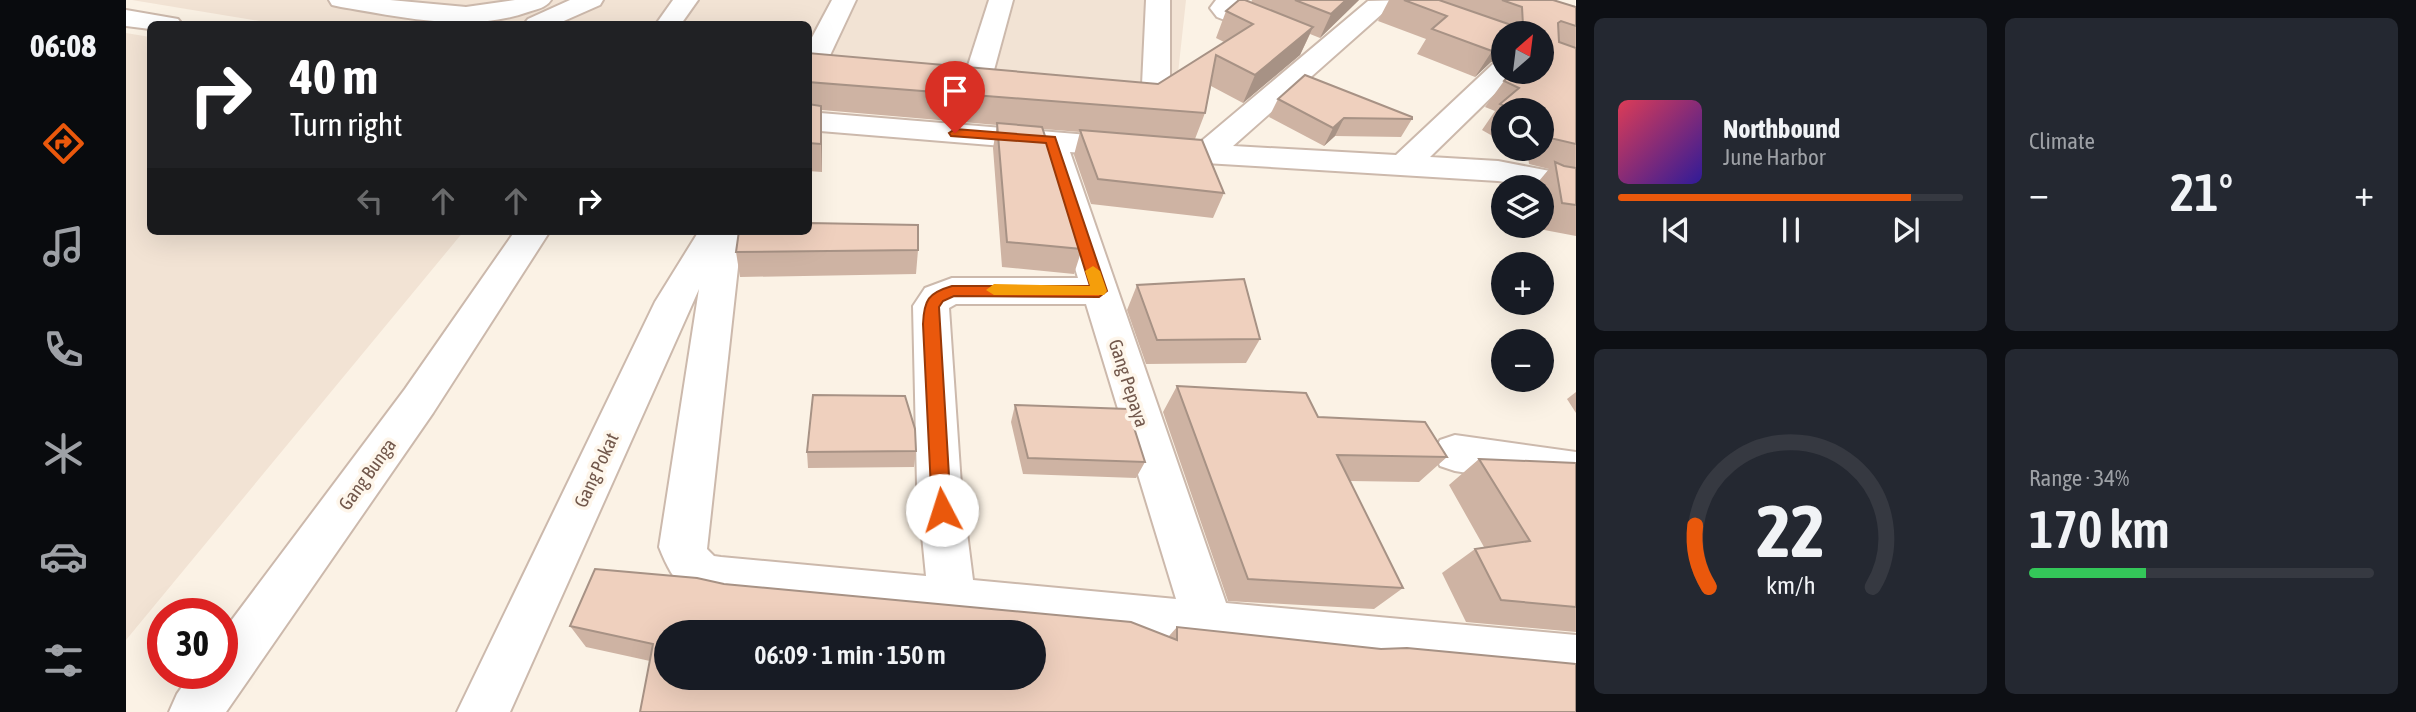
<!DOCTYPE html>
<meta charset="utf-8">
<style>
:root{--surface:#171b24;--page:#242831;--text:#f1f3f6;--muted:#9ea1a6;--line:#363941;--accent:#ea580c}
body{margin:0;font-family:"Asap Condensed",sans-serif;background:var(--page);color:var(--text);height:100vh;display:flex;flex-direction:column;font-size:26px;white-space:nowrap}
*{box-sizing:border-box;margin:0}
p{font-size:23px;color:var(--muted)}
.icon{flex:none;width:38px;height:38px;fill:none;stroke:currentColor;stroke-width:2;stroke-linecap:round;stroke-linejoin:round}
.map{position:relative;flex:1;overflow:hidden}
.sheet{display:flex;flex-direction:column;gap:18px;padding:18px;background:#0d0f14;width:840px}
.sheet>*{flex:none}
.guide{position:absolute;left:21px;top:21px;width:665px;height:214px;border-radius:10px;box-shadow:0 7px 28px #0002;background:#202124;color:#fff;overflow:hidden}
.needle{width:46px;rotate:28deg}
.tools{position:absolute;left:1365px;top:21px;display:grid;gap:14px}
.tools a{display:grid;place-items:center;width:63px;height:63px;border-radius:50%;background:var(--surface);box-shadow:0 7px 28px #0002;font-size:35px}
.speed{position:absolute;left:21px;top:598px;display:flex;gap:14px;font-size:35px;font-weight:700;text-align:center}
.speed>*{display:grid;place-content:center;width:91px;height:91px;border-radius:50%;background:var(--surface);box-shadow:0 7px 28px #0002;line-height:1}
.speed .limit{border:10px solid #d22;background:#fff;color:#111}
.pin{position:absolute;display:grid;place-items:center;width:60px;height:60px;color:#fff;margin:-72px -30px;border-radius:50% 50% 50% 0;rotate:-45deg;box-shadow:0 0 7px #0007}
.pin .icon{rotate:45deg}
.me{position:absolute;width:77px;margin:-38px;rotate:355deg;stroke-linejoin:round;filter:drop-shadow(0 0 5px #0008)}
.turn{display:flex;align-items:center;gap:24px;height:147px;padding:0 28px;font-size:32px}
.turn .icon{width:91px;height:91px;stroke-width:2.5}
.turn b{display:block;font-size:49px;line-height:60px}
.lanes{display:flex;align-items:center;height:66px;padding:0 28px;background:#0003;justify-content:center;gap:35px;direction:ltr}
.lanes .off{opacity:.35}
.big{font-size:52px;font-weight:600;line-height:1.1}
.sheet .widget{flex:1;display:flex;flex-direction:column;justify-content:center;gap:10px;min-width:0;padding:0 24px;border-radius:10px;background:var(--page)}
.sheet .dial{align-items:center;gap:0}
.dial svg{height:182px;overflow:visible;fill:none;stroke:var(--line);stroke-width:7;stroke-linecap:round;text-anchor:middle}
.dial text{fill:var(--text);stroke:none}
.song{display:flex;align-items:center;gap:21px}
.cover{width:84px;height:84px;border-radius:10px;background:linear-gradient(135deg,hsl(350 70% 55%),hsl(250 70% 35%))}
.played{height:7px;border-radius:4px;background:linear-gradient(90deg,var(--accent) 85%,var(--line) 85%)}
.keys{display:flex;justify-content:space-around;direction:ltr}
.heat{display:flex;justify-content:space-between;align-items:center;font-size:38px;direction:ltr}
.charge{height:10px;border-radius:5px;background:linear-gradient(90deg,#34c759 34%,var(--line) 0)}
.sheet .tiles{flex:1;display:grid;gap:18px;grid-template-columns:repeat(2,1fr)}
.trip{position:absolute;left:528px;top:620px;width:392px;height:70px;border-radius:35px;background:var(--surface);box-shadow:0 7px 28px #0002;font-weight:600;line-height:70px;text-align:center}
main{display:flex;flex:1;min-height:0}
.tab-bar{display:flex;flex-direction:column;width:126px;justify-content:space-around;align-items:center;background:#090b0e;color:var(--muted)}
.tab-bar .icon{width:49px;height:49px}
.tab-bar .current{color:var(--accent)}
.tab-bar b{font-size:32px;color:var(--text)}
.map>svg:first-child{display:block}
</style>
<main>
<nav class="tab-bar">
<b>06:08</b>
<svg class="icon current" aria-label="directions" viewBox="0 0 24 24"><path d="M12 3l9 9-9 9-9-9zM9 14v-3h6M13 9l2 2-2 2"/></svg>
<svg class="icon" aria-label="music" viewBox="0 0 24 24"><path d="M9 18V5l10-2v13"/><circle cx="6" cy="18" r="3"/><circle cx="16" cy="16" r="3"/></svg>
<svg class="icon" aria-label="phone" viewBox="0 0 24 24"><path d="M5 4h4l2 5-3 2q2 4 5 5l2-3 5 2v4C11 20 4 13 5 4z"/></svg>
<svg class="icon" aria-label="climate" viewBox="0 0 24 24"><path d="M12 3v18M4 7l16 10M4 17L20 7"/></svg>
<svg class="icon" aria-label="car" viewBox="0 0 24 24"><path d="M5 17H2v-5l4-1 3-4h7l3 4 3 1v5h-3M9 17h6M6 11h13"/><circle cx="7" cy="17" r="2"/><circle cx="17" cy="17" r="2"/></svg>
<svg class="icon" aria-label="filters" viewBox="0 0 24 24"><path d="M4 7h16M4 17h16"/><circle cx="9" cy="7" r="2"/><circle cx="15" cy="17" r="2"/></svg>
</nav>
<div class="map">
<svg width="1450" height="712" viewBox="0 0 1450 712">
<rect width="100%" height="100%" fill="#fbf2e5"/>
<!-- residential -->
<g fill="#f2e3d4">
<path d="M6,0H1060L1048,110L683,78L682,24H152Z"/>
<path d="M0,33L24,37V231H338L0,640Z"/>
</g>
<g fill="none" stroke-linecap="round" stroke-linejoin="round">
<defs>
<g id="minor">
<path d="M203,0H264L340,7L389,0H425C420,8 411,9 402,12C342,33 276,17 215,7L206,5Z"/>
<path d="M444,0H477L474,5L431,24H398L402,19Z"/>
<path d="M547,0H572L555,24H530Z"/>
<path d="M706,0H730L699,66L695,72L682,74V45Z"/>
<path d="M863,0H887L865,81L861,87L851,89L841,87L837,81Z"/>
<path d="M1020,0H1044V87C1028,110 998,106 974,100L970,94L974,88C988,85 1003,91 1016,85Z"/>
<path d="M1090,0H1114L1110,7L1156,26L1160,31L1156,36L1147,39L1091,17L1084,8Z"/>
<path d="M1281,0L1377,34V51L1272,13H1257L1107,146L1270,155L1367,64L1377,62V72H1389L1387,76L1304,157L1372,161L1450,176V196L1416,190V187L1372,181L1079,163L944,152L1100,603L1450,635V685L605,604C561,598 549,587 533,547L573,289L384,712H331L529,302L573,231H616L581,549L588,556L595,557L800,576L791,485L787,306L799,288L826,278H952L913,149L682,130V112L1072,144L1242,1ZM830,304H960L1050,599L847,580L835,485L823,308Z"/>
<path d="M0,10L52,19L56,24H24V29L0,26Z"/>
<path d="M389,231H424L307,413L100,712H43L51,694L65,674H96V633L279,389Z"/>
<path d="M1329,435L1450,452V490L1329,471L1314,466L1308,453L1314,440Z"/>
</g>
</defs>
<!-- minor casing -->
<use href="#minor" stroke="#ccb9ac" stroke-width="4"/>
<!-- minor -->
<use href="#minor" fill="#fff" fill-rule="evenodd"/>
</g>
<!-- wall -->
<g fill="#ceb3a3">
<path d="M1126,0H1233L1194,38L1184,34L1174,55L1117,103L1085,86L1079,113L1069,139L1098,193L1087,218L965,204L948,155L954,132L917,129L956,249L948,274L876,267L867,148L871,125L696,110V172L682,171V53L1032,84L1098,42L1090,38L1100,11L1125,3Z"/>
<path d="M1263,0H1427L1450,7V236L1413,229L1412,226H1416V187H1408L1423,169L1403,164L1402,156L1389,149H1416V110H1377V142L1356,130L1369,111L1359,107L1378,81L1416,72V33H1377V60L1365,62L1349,77L1291,54L1300,39L1252,21Z"/>
<path d="M1152,99L1286,119L1275,137L1209,136L1198,146L1143,117Z"/>
<path d="M792,250L790,274L614,277L610,252Z"/>
<path d="M1011,285L1134,339L1120,363L1020,364L1001,310Z"/>
<path d="M1051,386L1192,417L1321,457L1293,482L1224,481L1277,588L1248,609L1102,601L1037,412Z"/>
<path d="M1450,392V413L1441,399Z"/>
<path d="M889,405L1019,462L1010,478L897,474L885,422Z"/>
<path d="M790,451L788,467L682,468L681,452Z"/>
<path d="M1353,459L1450,463V632L1340,622L1316,573L1349,549L1358,547L1323,485Z"/>
<path d="M598,584L1043,636L1051,627L1255,649L524,661L460,647L444,626Z"/>
</g>
<!-- shaded-wall -->
<g fill="#a79285">
<path d="M1220,0H1233L1194,38L1205,14Z"/>
<path d="M1187,27L1174,55L1117,103L1129,75Z"/>
<path d="M1377,41V60L1365,62L1349,77L1366,51Z"/>
<path d="M695,106L696,134V172L695,144Z"/>
<path d="M1218,118L1209,136L1198,146L1207,128Z"/>
</g>
<!-- building -->
<g fill="#efd0be" stroke="#a79285" stroke-width="2" fill-rule="evenodd">
<path d="M1113,0H1119L1187,27L1129,75L1090,55L1079,113L682,82V53L1032,84L1127,24L1100,11Z"/>
<path d="M1169,0H1220L1205,14Z"/>
<path d="M1278,0H1313L1394,28L1397,25L1396,7L1376,0H1427L1450,7V26L1435,21L1432,23L1433,42L1450,48V144L1424,138L1423,129L1416,125V110H1387L1374,104L1393,88L1378,81L1386,72H1416V33H1377V41L1366,51L1306,29L1321,16Z"/>
<path d="M1179,75L1286,117V119L1218,118L1207,128L1152,99Z"/>
<path d="M682,104L695,106V144L682,143Z"/>
<path d="M871,123L916,127L956,249L881,242Z"/>
<path d="M954,130L1076,140L1098,193L972,179Z"/>
<path d="M1429,162L1438,166L1450,168V205L1436,203Z"/>
<path d="M682,223L792,225V250L610,252L613,231H682Z"/>
<path d="M1118,279L1134,339L1031,340L1011,285Z"/>
<path d="M1051,386L1180,393L1192,417L1299,422L1321,457L1211,455L1277,588L1122,579Z"/>
<path d="M687,395L779,396L789,429L790,451L681,452Z"/>
<path d="M889,405L1002,409L1019,462L902,458Z"/>
<path d="M1353,459L1450,463V607L1375,600L1349,549L1404,541Z"/>
<path d="M469,569L571,578L598,584L1005,622L1051,640V627L1255,649L1281,648L1450,664V712H514L527,644L444,626ZM541,632H908V677H541Z"/>
</g>
<!-- route -->
<path fill="#ea580c" stroke="#983908" stroke-width="2" d="M829,129L929,137L981,291L973,297L828,296L817,301L813,307L825,510L822,516L816,518L809,516L806,510L797,324C798,300 802,293 826,286H964L920,143L825,136L823,133Z"/>
<!-- slow -->
<path fill="#f59e0b" d="M967,266L974,271L981,291L978,295H868L860,290L868,284L964,286L959,271Z"/>
<g text-anchor="middle" dominant-baseline="central" stroke-width="7" stroke-linejoin="round" paint-order="stroke">
<!-- street labels -->
<g font-size="19" fill="#72584c" stroke="#fef6eb">
<text transform="translate(1003 383) rotate(72)">Gang Pepaya</text>
<text transform="translate(470 470) rotate(-65)">Gang Pokat</text>
<text transform="translate(241 474) rotate(-54)">Gang Bunga</text>
</g>
</g>
</svg>
<div class="tools">
<a><svg class="needle" viewBox="-14 -14 28 28"><path d="M0-13l5 13h-10z" fill="#e53935"/><path d="M0 13l5-13h-10z" fill="#9ea1a6"/></svg></a>
<a><svg class="icon" aria-label="search" viewBox="0 0 24 24"><circle cx="10" cy="10" r="6"/><path d="M15 15l6 6"/></svg></a>
<a><svg class="icon" aria-label="layers" viewBox="0 0 24 24"><path d="M12 4l9 5-9 5-9-5zM3 14l9 5 9-5"/></svg></a>
<a>+</a>
<a>−</a>
</div>
<div class="speed"><div class="limit">30</div></div>
<div class="pin" style="left:829px;top:133px;background:#d93025"><svg class="icon" aria-label="arrive" viewBox="0 0 24 24"><path d="M6 21V4h12l-3 4 3 4H6"/></svg></div>
<svg class="me" style="left:816px;top:510px" viewBox="-20 -20 40 40"><circle r="19" fill="#fff"/><path d="M0-13L10 11 0 6-10 11z" fill="#ea580c"/></svg>
<div class="trip">06:09 · 1 min · 150 m</div>
<div class="guide">
<div class="turn"><svg class="icon" aria-label="right" viewBox="0 0 24 24"><path d="M7 20v-9h11M14 6l5 5-5 5"/></svg><div><b>40 m</b>Turn right</div></div>
<div class="lanes"><svg class="icon off" aria-label="left" viewBox="0 0 24 24"><path d="M17 20v-9H6M10 6l-5 5 5 5"/></svg><svg class="icon off" aria-label="ahead" viewBox="0 0 24 24"><path d="M12 20V5M6 11l6-6 6 6"/></svg><svg class="icon off" aria-label="ahead" viewBox="0 0 24 24"><path d="M12 20V5M6 11l6-6 6 6"/></svg><svg class="icon" aria-label="right" viewBox="0 0 24 24"><path d="M7 20v-9h11M14 6l5 5-5 5"/></svg></div>
</div>
</div>
<section class="sheet">
<div class="tiles">
<div class="widget">
<div class="song"><i class="cover"></i><div><b>Northbound</b><p>June Harbor</p></div></div>
<div class="played"></div>
<div class="keys"><svg class="icon" aria-label="previous" viewBox="0 0 24 24"><path d="M18 5L8 12l10 7zM5 5v14"/></svg><svg class="icon" aria-label="pause" viewBox="0 0 24 24"><path d="M8 5v14M16 5v14"/></svg><svg class="icon" aria-label="next" viewBox="0 0 24 24"><path d="M6 5l10 7-10 7zM19 5v14"/></svg></div>
</div>
<div class="widget"><p>Climate</p>
<div class="heat"><a>−</a><b class="big">21°</b><a>+</a></div>
</div>
<div class="widget dial"><svg viewBox="0 0 100 80">
<path d="M14 69A42 42 0 1 1 86 69"/>
<path d="M14 69A42 42 0 0 1 8 42" stroke="#ea580c"/>
<text x="50" y="56" font-size="32" font-weight="700">22</text>
<text x="50" y="72" font-size="11">km/h</text>
</svg></div>
<div class="widget"><p>Range · 34%</p><b class="big">170 km</b><div class="charge"></div></div>
</div>
</section>
</main>
